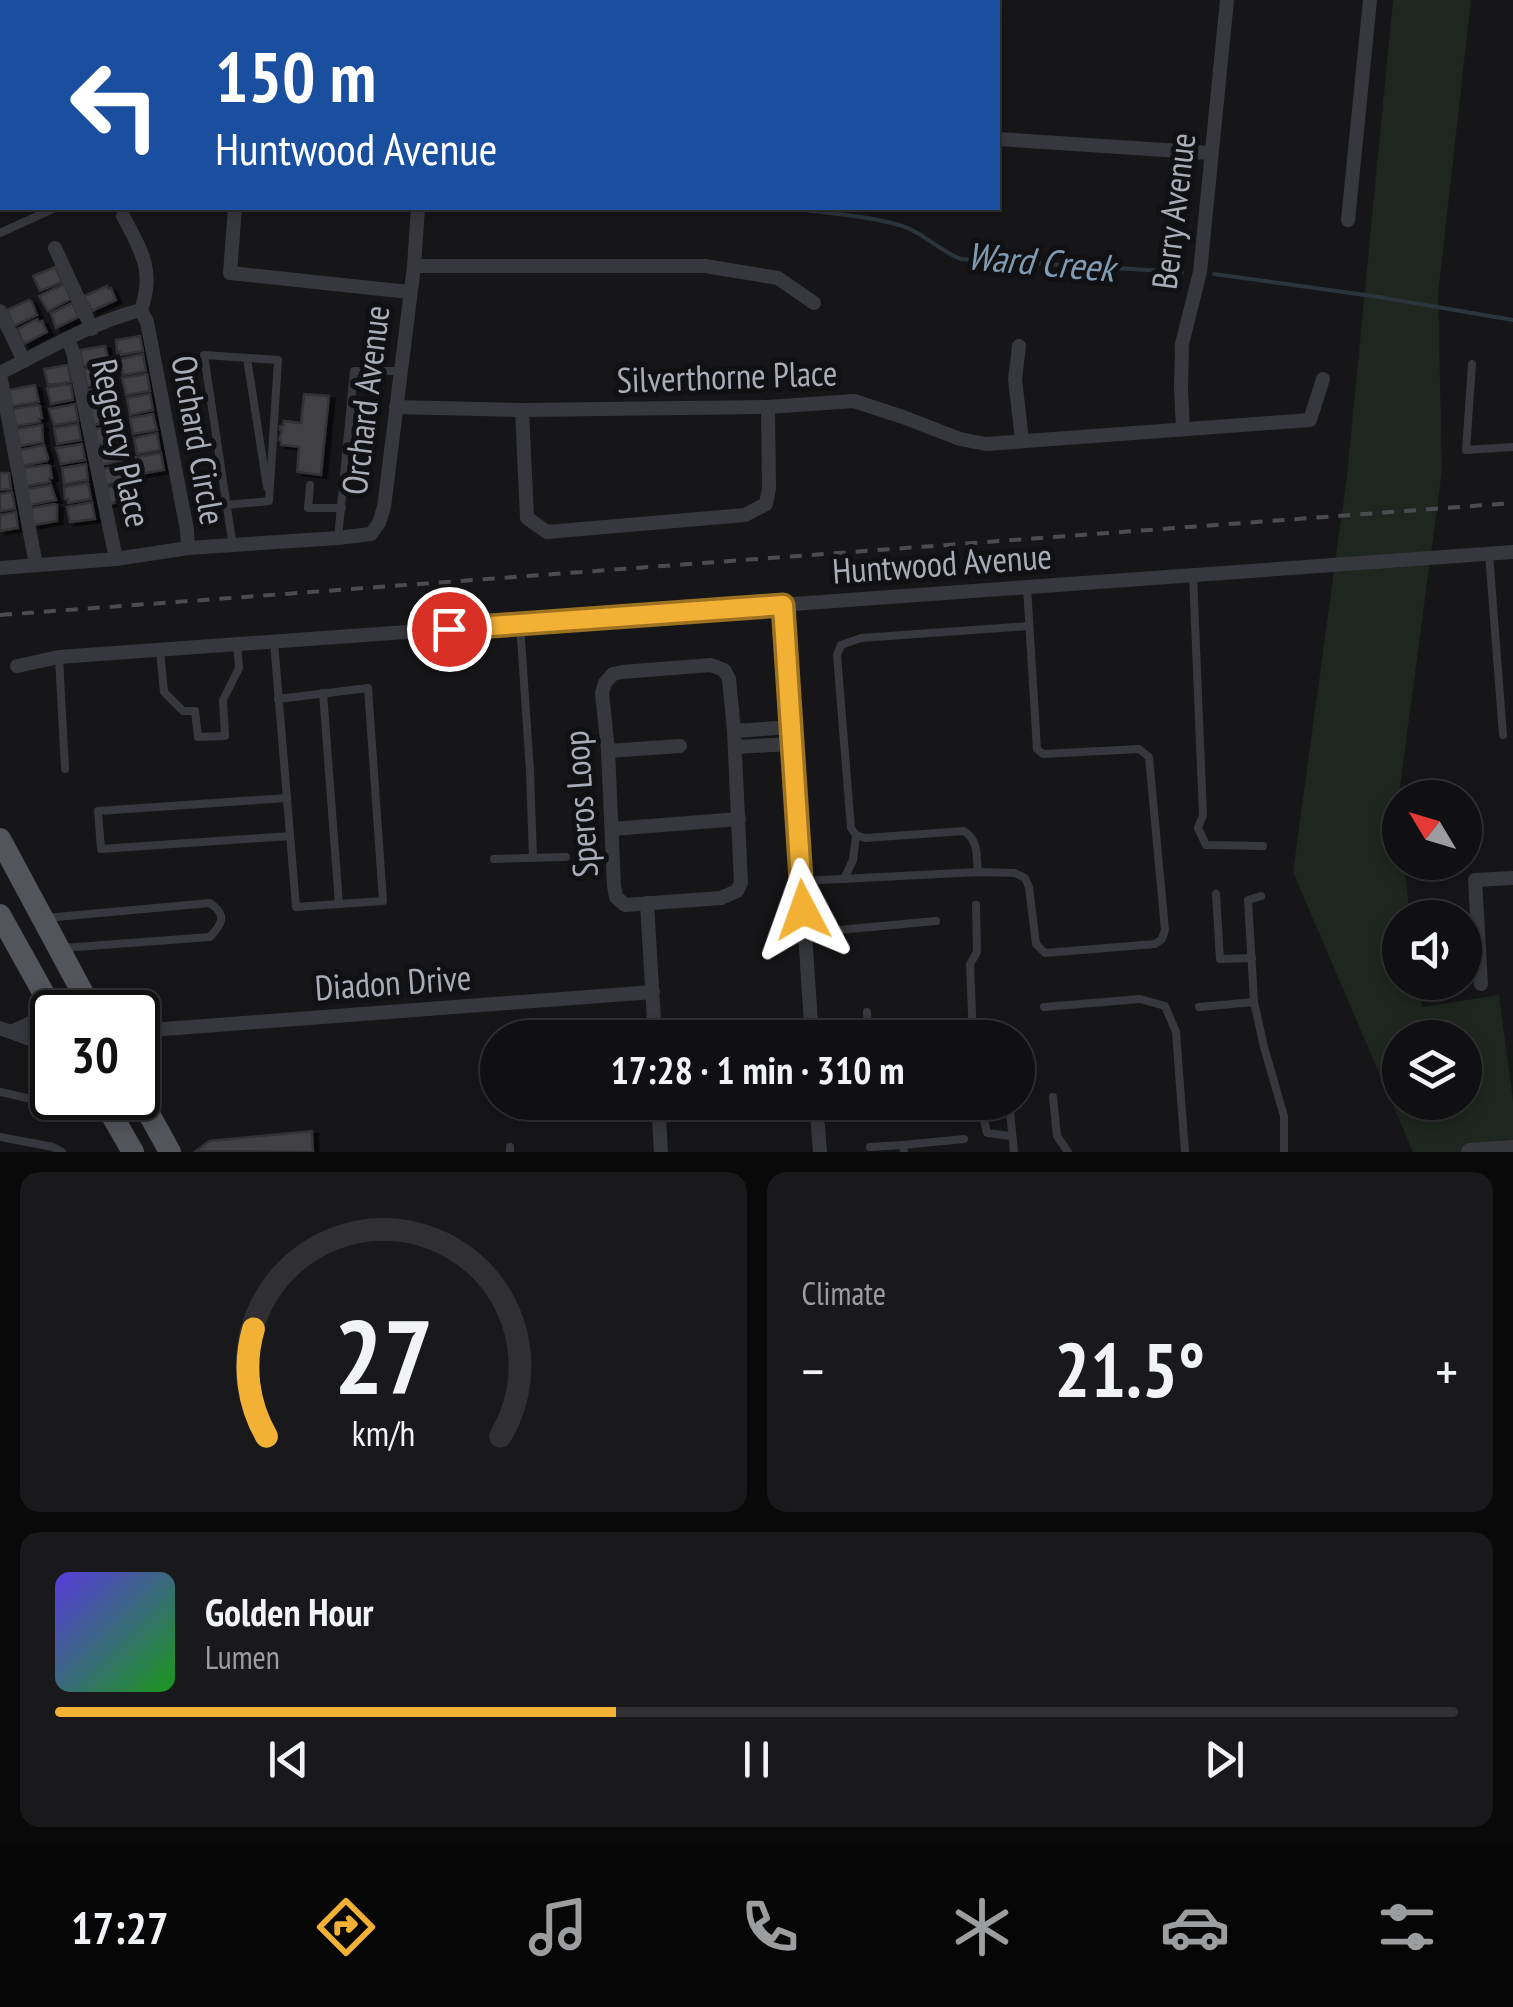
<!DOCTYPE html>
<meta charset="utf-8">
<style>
:root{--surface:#101012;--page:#19191b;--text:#f1f3f6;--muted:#9c9d9f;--line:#303032;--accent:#f2b134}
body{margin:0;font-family:"PT Sans Narrow",sans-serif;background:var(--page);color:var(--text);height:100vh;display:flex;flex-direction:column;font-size:38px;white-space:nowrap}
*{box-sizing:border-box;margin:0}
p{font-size:32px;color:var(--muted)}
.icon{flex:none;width:55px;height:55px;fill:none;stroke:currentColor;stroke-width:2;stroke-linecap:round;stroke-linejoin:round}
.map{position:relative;height:1152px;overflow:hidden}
.side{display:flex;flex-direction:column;gap:20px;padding:20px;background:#09090a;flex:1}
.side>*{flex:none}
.guide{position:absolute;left:0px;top:0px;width:1000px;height:210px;box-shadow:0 5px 15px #0003,0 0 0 2px var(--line);background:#1a4fa0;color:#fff;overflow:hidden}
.needle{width:65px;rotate:308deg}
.fabs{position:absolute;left:1382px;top:780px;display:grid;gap:20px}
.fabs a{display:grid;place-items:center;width:100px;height:100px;border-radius:50%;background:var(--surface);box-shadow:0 5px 15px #0003,0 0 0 2px var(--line);font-size:50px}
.speed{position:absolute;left:30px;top:990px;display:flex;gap:20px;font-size:50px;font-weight:700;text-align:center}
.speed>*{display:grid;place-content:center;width:130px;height:130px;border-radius:50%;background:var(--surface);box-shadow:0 5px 15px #0003,0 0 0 2px var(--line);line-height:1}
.speed .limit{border:5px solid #111;border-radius:15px;background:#fff;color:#111}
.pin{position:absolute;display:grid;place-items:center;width:85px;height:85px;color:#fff;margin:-42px;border:5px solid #fff;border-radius:50%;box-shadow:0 2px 10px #0007}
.me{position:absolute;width:110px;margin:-55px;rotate:356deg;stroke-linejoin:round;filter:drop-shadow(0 0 8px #0008)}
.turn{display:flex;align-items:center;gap:35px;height:210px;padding:0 50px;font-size:45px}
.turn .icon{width:130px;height:130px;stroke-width:2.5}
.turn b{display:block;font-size:70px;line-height:85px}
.big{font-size:75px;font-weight:600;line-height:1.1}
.side .tile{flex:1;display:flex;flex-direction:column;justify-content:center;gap:15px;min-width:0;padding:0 35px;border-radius:20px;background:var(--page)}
.side .dial{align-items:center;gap:0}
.dial svg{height:260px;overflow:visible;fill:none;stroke:var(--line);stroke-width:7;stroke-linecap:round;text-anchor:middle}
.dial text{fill:var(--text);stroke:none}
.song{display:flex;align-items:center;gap:30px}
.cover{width:120px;height:120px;border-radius:15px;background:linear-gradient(135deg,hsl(250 70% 55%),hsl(120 70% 35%))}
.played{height:10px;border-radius:5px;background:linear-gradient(90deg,var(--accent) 40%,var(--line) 40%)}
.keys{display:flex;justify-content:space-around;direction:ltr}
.heat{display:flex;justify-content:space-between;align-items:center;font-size:55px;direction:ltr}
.side .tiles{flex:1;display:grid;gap:20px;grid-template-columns:1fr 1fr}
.tile:last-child{grid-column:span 2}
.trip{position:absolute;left:480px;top:1020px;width:555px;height:100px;border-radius:50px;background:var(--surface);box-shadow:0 5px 15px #0003,0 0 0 2px var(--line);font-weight:600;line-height:100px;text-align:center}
.dock{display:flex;height:160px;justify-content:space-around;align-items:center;background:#060607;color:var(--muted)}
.dock .icon{width:70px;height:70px}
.dock .current{color:var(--accent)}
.dock b{font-size:45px;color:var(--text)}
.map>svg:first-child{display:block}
</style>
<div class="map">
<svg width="1513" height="1152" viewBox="0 0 1513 1152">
<defs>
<filter id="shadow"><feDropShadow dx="5.5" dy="3" stdDeviation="0" flood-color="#0009"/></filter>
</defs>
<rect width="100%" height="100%" fill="#161618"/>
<!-- green -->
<path fill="#1e261f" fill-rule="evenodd" d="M1393,0H1471L1438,295L1442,471L1397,809L1400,862L1404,863L1410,917L1400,918V982L1419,983L1422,1007L1499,995L1513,1101V1152H1413L1293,872L1347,476ZM1400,1038H1465V1102H1400Z"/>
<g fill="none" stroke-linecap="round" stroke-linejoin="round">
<!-- stream -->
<g stroke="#2c353c" stroke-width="4">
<path d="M0,34L2,36"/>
<path d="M789,208C824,213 865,215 899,225C922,231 939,251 961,259L1182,272"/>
<path d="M1214,274L1379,297L1513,320"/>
</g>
</g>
<!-- building -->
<g fill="#404145" stroke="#303034" stroke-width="2.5" filter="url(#shadow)">
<path d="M55,267L62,282L40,291L33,276Z"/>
<path d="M64,284L71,299L48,311L39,296Z"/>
<path d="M107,286L108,289L111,288L116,300L92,311L84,296Z"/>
<path d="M29,300L32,302L37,315L14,326L7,310Z"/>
<path d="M72,303L79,317L56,328L51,313Z"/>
<path d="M37,319L39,322L42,321L47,332L24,344L17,329Z"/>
<path d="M140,336L143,351L121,355L120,352L117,353L116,340Z"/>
<path d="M105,346L109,362L83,366L80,350Z"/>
<path d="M143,354L146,371L123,375V371L119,372L117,361L120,359Z"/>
<path d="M68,365L71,382L48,385L44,369Z"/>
<path d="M108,365L110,366L112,379H110V383L87,386L84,369Z"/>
<path d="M147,374L150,391L126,395L122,378Z"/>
<path d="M35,385L39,402L12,406L9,390Z"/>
<path d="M62,385H71L73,400L51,404L47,388Z"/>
<path d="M112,385L115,399H113V402L90,405L87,390Z"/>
<path d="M150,394L153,410L130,415L127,398Z"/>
<path d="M304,394L329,396L321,475L297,472L299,447L281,445V440H279L282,430H280V426H283L284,421L301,423Z"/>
<path d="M75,404L78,421L54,425L49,409Z"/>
<path d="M37,405L40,406L42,418L39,419L40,422L16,426L13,409Z"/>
<path d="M116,405L120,421L93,425L90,409Z"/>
<path d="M153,414L157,430L133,434L130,418Z"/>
<path d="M78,424L81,440L57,444L54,428Z"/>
<path d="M42,425L43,442L20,446L16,429Z"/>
<path d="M118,425L120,426L123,438H120V441L97,445L95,429Z"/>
<path d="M157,433L160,450L137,454L134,438Z"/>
<path d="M82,444L85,460L61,464L56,448Z"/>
<path d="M122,444L125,458L124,461L101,465L97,449Z"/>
<path d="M44,445L48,458L47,461L22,466L20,450Z"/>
<path d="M161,453L164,470L140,474L136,457Z"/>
<path d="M86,464L88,480L64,484L62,468Z"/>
<path d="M47,465L50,466L52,478H49L50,482L26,486L24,468Z"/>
<path d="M125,465H127L129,478L128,481L104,485L101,469Z"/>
<path d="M0,473H9L11,489L0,490Z"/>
<path d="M88,483L91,499L68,503V499H65L64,487Z"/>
<path d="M129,484L132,497L130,500L107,504L104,488Z"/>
<path d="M51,485L56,500L30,505L27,489Z"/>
<path d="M12,492L15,509L0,511V494Z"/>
<path d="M92,502L95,519L70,522L67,507Z"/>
<path d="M54,504L57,505V521L34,525L31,508Z"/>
<path d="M16,512L18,528L0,531V515Z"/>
<path d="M312,1131L313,1152L196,1151L209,1141Z"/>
</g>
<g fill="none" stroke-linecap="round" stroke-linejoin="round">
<!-- service -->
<g stroke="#37383d" stroke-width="8">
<path d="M0,161L2,160"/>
<path d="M0,233L55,208"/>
<path d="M247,358L267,487"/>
<path d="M1472,364L1466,450L1513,447"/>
<path d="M310,485L308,508H342"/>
<path d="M226,505L269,501L278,360L204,355L231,534L233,546"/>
<path d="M338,538L354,371H400"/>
<path d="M1489,554L1503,735"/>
<path d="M1193,575L1203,815L1198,828L1206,845L1263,846"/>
<path d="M520,624L530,771L533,858"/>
<path d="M274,642L296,907L383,901L368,688L278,699"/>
<path d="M160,650L164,692L183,711H195L198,737L225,736L223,700L239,668L237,644"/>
<path d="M59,657L65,769"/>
<path d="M323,693L339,904"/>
<path d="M287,798L98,811L101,849L290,836"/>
<path d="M856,835L865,838L964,831C979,841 976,855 978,872"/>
<path d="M494,859L566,857"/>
<path d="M844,879L853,860L856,835L851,828L837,655L841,645L861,638L1029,626"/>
<path d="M803,881L978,872L1015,873L1025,878L1029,887L1036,944L1045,953L1155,944L1162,939L1165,930L1149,757L1139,749L1043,754L1037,749L1027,587"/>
<path d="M1216,894L1220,959L1252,958"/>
<path d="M45,918L210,903C227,915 223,923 210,937L63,948"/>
<path d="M806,933L936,921"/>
<path d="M1441,982L1442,997"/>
<path d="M1254,1002L1248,900L1261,896"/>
<path d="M1044,1007L1140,999L1165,1006L1176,1032L1185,1152"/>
<path d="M1199,1007L1254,1002L1264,1047L1284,1116V1152"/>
<path d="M867,1012L869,1038"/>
<path d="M973,1038L970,964L977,952L976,905"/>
<path d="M0,1092L103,1115"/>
<path d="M1053,1097L1057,1136L1068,1152"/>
<path d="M980,1102L987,1133L1012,1136"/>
<path d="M1009,1102L1014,1152"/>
<path d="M0,1137L53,1147L62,1152"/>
<path d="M903,1145L964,1139"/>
<path d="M870,1147L903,1145L904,1152"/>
<path d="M510,1152V1147"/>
</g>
<!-- minor -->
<g stroke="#37383d" stroke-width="14">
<path d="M435,2L436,0"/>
<path d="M610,2V0"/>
<path d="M998,139L1210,153"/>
<path d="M235,208L230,273L409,292"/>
<path d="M123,216C141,250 155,271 141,310"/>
<path d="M1348,220L1370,0"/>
<path d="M55,248L92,329"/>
<path d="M414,266H705L778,278L814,303"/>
<path d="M0,311L24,361"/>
<path d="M68,340L73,352L116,559"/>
<path d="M1019,346L1015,379L1022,440"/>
<path d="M0,373C44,351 93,322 141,310L147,322L187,530L188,548"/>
<path d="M0,375L36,565"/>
<path d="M396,407L522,410L768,407L854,401L903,417L960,439L986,444L1310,420L1323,379"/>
<path d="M522,410L527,518L547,532L745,515L766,504L769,488L768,407"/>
<path d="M1183,429L1181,389L1182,344L1200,272L1227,0"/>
<path d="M0,568L116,559L188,548L338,538L371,534L379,523L384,507L414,266L418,208"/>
<path d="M783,605L812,1038"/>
<path d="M711,665L724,670L729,679L734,731L741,883L737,891L721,898L625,905L616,897L614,886L608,751L602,693L605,683L613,674L622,672Z"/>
<path d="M17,666L59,657L1513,552"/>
<path d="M734,731L791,727"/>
<path d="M735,747L792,744"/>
<path d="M608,751L680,746"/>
<path d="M612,829L739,819"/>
<path d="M647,903L655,1038"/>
<path d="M1481,984L1475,880L1513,878"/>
<path d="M0,1028L52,1047"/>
<path d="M138,1031L653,992"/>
<path d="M11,1032L54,1012"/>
<path d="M658,1102L661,1152"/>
<path d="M816,1102L820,1152"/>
</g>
<!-- tertiary -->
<path stroke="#37383d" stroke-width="18" d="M1470,1152L1513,1149"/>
<!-- primary -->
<g stroke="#53555c" stroke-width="22">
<path d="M0,839L93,1012"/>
<path d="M0,915L54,1012"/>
<path d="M138,1094L170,1152"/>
<path d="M102,1098L133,1152"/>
</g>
<!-- rail -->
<path stroke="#4a4c52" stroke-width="4" stroke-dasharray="12 10" stroke-linecap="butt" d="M0,615L1513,503"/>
</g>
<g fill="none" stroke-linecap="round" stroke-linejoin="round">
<defs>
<path id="route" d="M449,629L783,605L803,910"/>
</defs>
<!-- route casing -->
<use href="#route" stroke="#9d7322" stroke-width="25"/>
<!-- route -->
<use href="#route" stroke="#f2b134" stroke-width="18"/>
</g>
<g text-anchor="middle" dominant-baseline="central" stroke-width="10" stroke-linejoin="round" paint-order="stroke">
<!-- street labels -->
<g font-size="35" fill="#a8adb8" stroke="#111113">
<text transform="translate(1173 211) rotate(-83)">Berry Avenue</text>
<text transform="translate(727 376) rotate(-2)">Silverthorne Place</text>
<text transform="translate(365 400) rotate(-83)">Orchard Avenue</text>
<text transform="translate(199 440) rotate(80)">Orchard Circle</text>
<text transform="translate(122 443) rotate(78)">Regency Place</text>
<text transform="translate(942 563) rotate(-4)">Huntwood Avenue</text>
<text transform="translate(580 804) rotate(-94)">Speros Loop</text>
<text transform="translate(393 982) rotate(-4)">Diadon Drive</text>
</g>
<!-- water labels -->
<g font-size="38" font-style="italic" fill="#7f9bb3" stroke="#111113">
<text transform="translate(1041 261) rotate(5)">Ward Creek</text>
</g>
</g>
</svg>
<div class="fabs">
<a><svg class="needle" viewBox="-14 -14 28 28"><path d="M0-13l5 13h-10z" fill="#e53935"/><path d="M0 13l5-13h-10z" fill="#9c9d9f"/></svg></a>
<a><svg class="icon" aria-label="sound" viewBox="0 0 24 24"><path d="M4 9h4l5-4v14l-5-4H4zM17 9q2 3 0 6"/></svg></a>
<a><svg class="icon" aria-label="layers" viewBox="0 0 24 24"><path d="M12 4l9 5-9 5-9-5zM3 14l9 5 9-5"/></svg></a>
</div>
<div class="speed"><div class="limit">30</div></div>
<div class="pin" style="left:449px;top:629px;background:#d93025"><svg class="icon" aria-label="arrive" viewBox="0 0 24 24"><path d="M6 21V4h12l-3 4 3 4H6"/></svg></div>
<svg class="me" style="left:803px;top:910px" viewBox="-20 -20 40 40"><path d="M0-17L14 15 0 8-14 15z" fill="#f2b134" stroke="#fff" stroke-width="4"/></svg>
<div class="trip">17:28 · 1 min · 310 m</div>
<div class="guide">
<div class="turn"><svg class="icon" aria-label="left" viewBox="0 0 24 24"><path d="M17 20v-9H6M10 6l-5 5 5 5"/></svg><div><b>150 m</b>Huntwood Avenue</div></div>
</div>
</div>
<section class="side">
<div class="tiles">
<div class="tile dial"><svg viewBox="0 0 100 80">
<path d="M14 69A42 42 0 1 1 86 69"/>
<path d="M14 69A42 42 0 0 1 10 36" stroke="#f2b134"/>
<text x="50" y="56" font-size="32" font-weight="700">27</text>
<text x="50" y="72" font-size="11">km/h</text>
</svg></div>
<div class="tile"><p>Climate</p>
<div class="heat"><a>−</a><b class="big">21.5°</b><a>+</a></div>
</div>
<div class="tile">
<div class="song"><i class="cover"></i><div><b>Golden Hour</b><p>Lumen</p></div></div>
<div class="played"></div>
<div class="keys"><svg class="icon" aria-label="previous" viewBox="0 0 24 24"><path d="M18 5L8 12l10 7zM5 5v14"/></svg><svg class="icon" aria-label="pause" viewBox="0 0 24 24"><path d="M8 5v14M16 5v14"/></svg><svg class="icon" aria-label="next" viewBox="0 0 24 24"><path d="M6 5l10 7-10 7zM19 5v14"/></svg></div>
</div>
</div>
</section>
<nav class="dock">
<b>17:27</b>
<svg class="icon current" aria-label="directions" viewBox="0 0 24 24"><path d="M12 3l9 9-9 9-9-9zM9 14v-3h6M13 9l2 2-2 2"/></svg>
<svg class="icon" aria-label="music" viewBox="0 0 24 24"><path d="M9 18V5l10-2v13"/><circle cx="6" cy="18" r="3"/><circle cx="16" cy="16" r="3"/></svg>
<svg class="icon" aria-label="phone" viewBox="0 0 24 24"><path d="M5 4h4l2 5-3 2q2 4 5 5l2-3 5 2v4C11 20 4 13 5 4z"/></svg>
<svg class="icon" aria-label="climate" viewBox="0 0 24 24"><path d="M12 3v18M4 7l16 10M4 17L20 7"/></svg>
<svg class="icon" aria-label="car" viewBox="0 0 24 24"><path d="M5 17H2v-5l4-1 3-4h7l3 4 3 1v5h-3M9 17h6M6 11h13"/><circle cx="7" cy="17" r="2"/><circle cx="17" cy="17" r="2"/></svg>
<svg class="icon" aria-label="filters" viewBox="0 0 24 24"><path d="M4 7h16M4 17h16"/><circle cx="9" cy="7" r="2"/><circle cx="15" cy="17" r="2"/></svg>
</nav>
